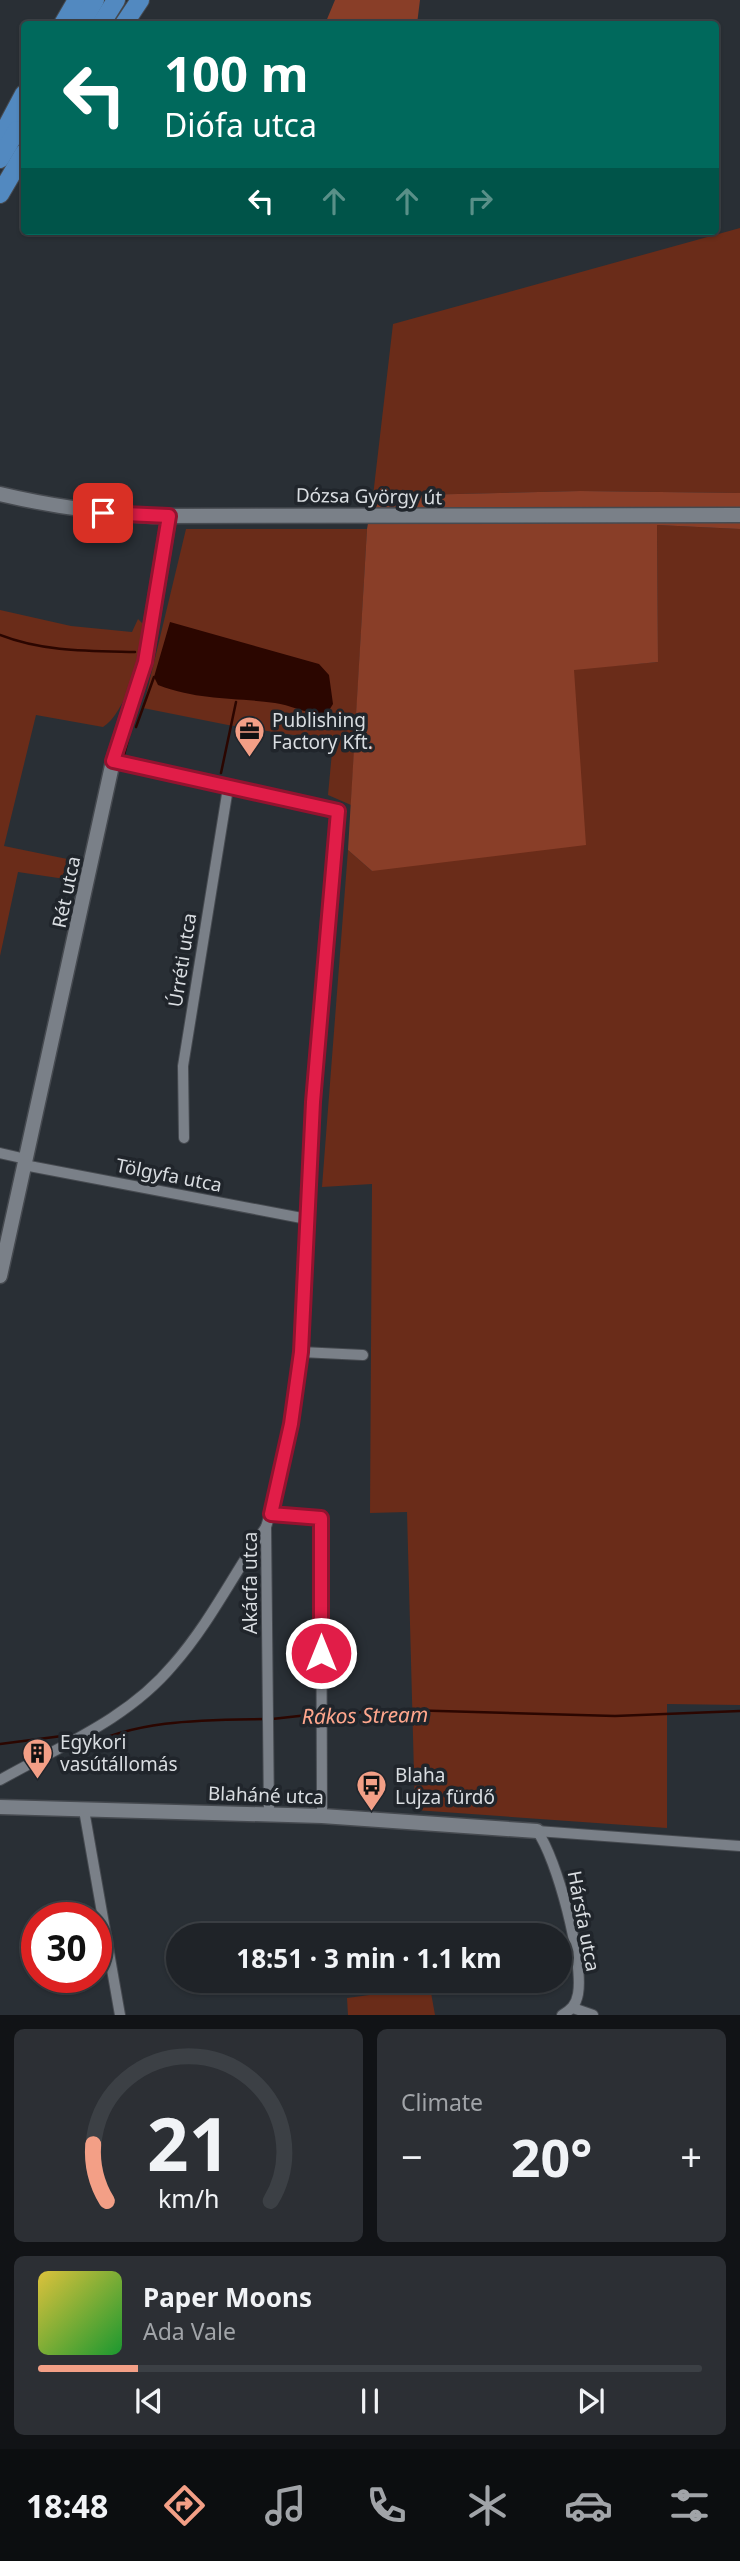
<!DOCTYPE html>
<meta charset="utf-8">
<style>
:root{--surface:#1f2328;--page:#2c2f34;--text:#f1f3f6;--muted:#a1a4a8;--line:#3c4045;--accent:#f39f86}
body{margin:0;font-family:"Noto Sans",sans-serif;background:var(--page);color:var(--text);height:100vh;display:flex;flex-direction:column;font-size:26px;white-space:nowrap}
*{box-sizing:border-box;margin:0}
p{font-size:23px;color:var(--muted)}
.icon{flex:none;width:38px;height:38px;fill:none;stroke:currentColor;stroke-width:2;stroke-linecap:round;stroke-linejoin:round}
.map{position:relative;height:2015px;overflow:hidden}
.sheet{display:flex;flex-direction:column;gap:14px;padding:14px;background:#111316;flex:1}
.sheet>*{flex:none}
.guide{position:absolute;left:21px;top:21px;width:698px;height:214px;border-radius:7px;box-shadow:0 2px 5px #0004,0 0 0 2px var(--line);background:#00695c;color:#fff;overflow:hidden}
.speed{position:absolute;left:21px;top:1902px;display:flex;gap:14px;font-size:35px;font-weight:700;text-align:center}
.speed>*{display:grid;place-content:center;width:91px;height:91px;border-radius:50%;background:var(--surface);box-shadow:0 2px 5px #0004,0 0 0 2px var(--line);line-height:1}
.speed .limit{border:10px solid #d22;background:#fff;color:#111}
.pin{position:absolute;display:grid;place-items:center;width:60px;height:60px;color:#fff;margin:-30px;border-radius:14px;box-shadow:0 4px 10px #0006}
.me{position:absolute;width:77px;margin:-38px;rotate:0deg;stroke-linejoin:round;filter:drop-shadow(0 0 5px #0008)}
.turn{display:flex;align-items:center;gap:24px;height:147px;padding:0 28px;font-size:32px}
.turn .icon{width:91px;height:91px;stroke-width:2.5}
.turn b{display:block;font-size:49px;line-height:60px}
.lanes{display:flex;align-items:center;height:66px;padding:0 28px;background:#0003;justify-content:center;gap:35px;direction:ltr}
.lanes .off{opacity:.35}
.big{font-size:52px;font-weight:700;line-height:1.1}
.sheet .card{flex:1;display:flex;flex-direction:column;justify-content:center;gap:10px;min-width:0;padding:0 24px;border-radius:10px;background:var(--page)}
.sheet .dial{align-items:center;gap:0}
.dial svg{height:182px;overflow:visible;fill:none;stroke:var(--line);stroke-width:7;stroke-linecap:round;text-anchor:middle}
.dial text{fill:var(--text);stroke:none}
.song{display:flex;align-items:center;gap:21px}
.cover{width:84px;height:84px;border-radius:10px;background:linear-gradient(135deg,hsl(50 70% 55%),hsl(130 70% 35%))}
.played{height:7px;border-radius:4px;background:linear-gradient(90deg,var(--accent) 15%,var(--line) 15%)}
.keys{display:flex;justify-content:space-around;direction:ltr}
.heat{display:flex;justify-content:space-between;align-items:center;font-size:38px;direction:ltr}
.sheet .tiles{flex:1;display:grid;gap:14px;grid-template-columns:1fr 1fr}
.card:last-child{grid-column:span 2}
.trip{position:absolute;left:166px;top:1923px;width:406px;height:70px;border-radius:35px;background:var(--surface);box-shadow:0 2px 5px #0004,0 0 0 2px var(--line);font-weight:700;line-height:70px;text-align:center}
.tabs{display:flex;height:112px;justify-content:space-around;align-items:center;background:#0c0e10;color:var(--muted)}
.tabs .icon{width:49px;height:49px}
.tabs .on{color:var(--accent)}
.tabs b{font-size:32px;color:var(--text)}
.map>svg:first-child{display:block}
</style>
<div class="map">
<svg width="740" height="2015" viewBox="0 0 740 2015">
<rect width="100%" height="100%" fill="#292f35"/>
<!-- green -->
<g fill="#6a2c19">
<path d="M740,228V493L580,491L373,496L393,324Z"/>
<path d="M657,525L740,529V1705L667,1704V1828L415,1810L407,1512L370,1513L372,1184L322,1187L348,850L372,871L574,669L658,662Z"/>
<path d="M186,529H367L351,805L328,795L333,741L228,725L143,708Z"/>
<path d="M0,610L71,626L132,632L138,619L146,627C141,657 125,714 103,727L36,715L4,846L72,860L65,879L18,872L0,956Z"/>
<path d="M430,1987L435,2015H348L347,1998Z"/>
</g>
<!-- forest -->
<g fill="#893e28">
<path d="M335,0H420L417,24H325Z"/>
<path d="M580,491L740,493V529L657,525L658,662L574,670L586,845L372,871L348,850L367,529L373,496Z"/>
</g>
<!-- water -->
<path fill="#2b0600" d="M170,622L319,664L329,675L333,704L328,712C311,717 292,705 275,703C232,697 201,701 158,685L154,677Z"/>
<g fill="none" stroke-linecap="round" stroke-linejoin="round">
<!-- stream -->
<g stroke="#2b0600" stroke-width="2.5">
<path d="M0,635C43,652 89,651 135,652"/>
<path d="M136,727L154,677"/>
<path d="M124,755L129,736"/>
<path d="M221,773L236,702"/>
<path d="M324,1714L405,1710L615,1716L740,1711"/>
<path d="M272,1719L317,1714"/>
<path d="M0,1744L62,1736L71,1739"/>
<path d="M75,1745L82,1748C137,1719 204,1720 265,1719"/>
</g>
<defs>
<g id="street">
<path d="M113,761L338,811L313,1102L301,1352L282,1474L266,1527L269,1815"/>
<path d="M184,1138L183,1066L228,788"/>
<path d="M0,1153L26,1159"/>
<path d="M24,1165L307,1219"/>
<path d="M301,1352L363,1355"/>
<path d="M271,1514L321,1518L322,1816"/>
<path d="M0,1780C60,1746 127,1720 173,1665C210,1623 234,1573 266,1527"/>
<path d="M84,1810L120,2015"/>
<path d="M537,1831L740,1846"/>
<path d="M537,1831C557,1858 584,1962 578,1994C576,2005 571,2010 562,2015"/>
<path d="M573,2008L593,2015"/>
</g>
<g id="secondary">
<path d="M0,494C50,506 100,513 152,516L740,515"/>
<path d="M0,1276L113,761L145,662L169,516"/>
<path d="M0,1807L322,1816L537,1831"/>
</g>
<g id="highway">
<path d="M63,24L77,0"/>
<path d="M81,24L95,0"/>
<path d="M101,24L116,0"/>
<path d="M124,24L140,0"/>
<path d="M0,139L24,94"/>
<path d="M0,159L17,130"/>
<path d="M0,194L24,153"/>
</g>
</defs>
<!-- street casing -->
<use href="#street" stroke="#464a50" stroke-width="12"/>
<!-- secondary casing -->
<use href="#secondary" stroke="#464a50" stroke-width="17"/>
<!-- highway casing -->
<use href="#highway" stroke="#464a50" stroke-width="20"/>
<!-- street -->
<use href="#street" stroke="#7a8088" stroke-width="10"/>
<!-- secondary -->
<use href="#secondary" stroke="#7a8088" stroke-width="14"/>
<!-- highway -->
<use href="#highway" stroke="#5289c0" stroke-width="18"/>
</g>
<g fill="none" stroke-linecap="round" stroke-linejoin="round">
<defs>
<path id="route" d="M103,513L169,516L145,662L113,761L338,811L313,1102L301,1352L291,1424L271,1514L321,1518V1653"/>
</defs>
<!-- route casing -->
<use href="#route" stroke="#92132f" stroke-width="18"/>
<!-- route -->
<use href="#route" stroke="#e11d48" stroke-width="12"/>
</g>
<!-- icons -->
<defs>
<symbol id="office-pin" viewBox="-11 -11 22 30"><path d="M0 17L-7.5 6A9.5 9.5 0 1 1 7.5 6Z" fill="#f39f86" stroke="#20252b"/><path d="M-6-3h4V-5.5h4V-3h4V5H-6ZM-1-4.5V-3h2v-1.5ZM-6 0V1H6V0Z" fill="#111"/></symbol>
<symbol id="building-pin" viewBox="-11 -11 22 30"><path d="M0 17L-7.5 6A9.5 9.5 0 1 1 7.5 6Z" fill="#f39f86" stroke="#20252b"/><path d="M-4-6H4V6H1V3H-1V6H-4ZM-2.5-4.3h1.7v1.8h-1.7ZM.8-4.3h1.7v1.8H.8ZM-2.5-1h1.7V.8h-1.7ZM.8-1h1.7V.8H.8Z" fill="#111"/></symbol>
<symbol id="bus-pin" viewBox="-11 -11 22 30"><path d="M0 17L-7.5 6A9.5 9.5 0 1 1 7.5 6Z" fill="#f39f86" stroke="#20252b"/><path d="M-5-6H5V4H4V6H2V4H-2V6H-4V4H-5ZM-3.5-4V0h7V-4ZM-3.5 1.2v1.5H-2V1.2ZM2 1.2v1.5H3.5V1.2Z" fill="#111"/></symbol>
</defs>
<g fill-rule="evenodd">
<use href="#office-pin" x="232" y="714" width="35" height="47"/>
<use href="#building-pin" x="20" y="1736" width="35" height="47"/>
<use href="#bus-pin" x="354" y="1768" width="35" height="47"/>
</g>
<g text-anchor="middle" dominant-baseline="central" stroke-width="7" stroke-linejoin="round" paint-order="stroke">
<!-- street labels -->
<g font-size="19" fill="#d9dde1" stroke="#20252b">
<text transform="translate(369 496) rotate(1)">Dózsa György út</text>
<text transform="translate(66 892) rotate(-78)">Rét utca</text>
<text transform="translate(182 960) rotate(-81)">Úrréti utca</text>
<text transform="translate(169 1175) rotate(11)">Tölgyfa utca</text>
<text transform="translate(250 1583) rotate(-90)">Akácfa utca</text>
<text transform="translate(266 1795) rotate(2)">Blaháné utca</text>
<text transform="translate(584 1921) rotate(79)">Hársfa utca</text>
</g>
<!-- poi labels -->
<g font-size="19" fill="#d9dde1" stroke="#20252b" text-anchor="start">
<text x="272" y="720">Publishing<tspan x="272" dy="22">Factory Kft.</tspan></text>
<text x="60" y="1742">Egykori<tspan x="60" dy="22">vasútállomás</tspan></text>
<text x="395" y="1775">Blaha<tspan x="395" dy="22">Lujza fürdő</tspan></text>
</g>
<!-- water labels -->
<g font-size="21" font-style="italic" fill="#ffa78d" stroke="#20252b">
<text transform="translate(365 1715) rotate(-1)">Rákos Stream</text>
</g>
</g>
</svg>
<div class="speed"><div class="limit">30</div></div>
<div class="pin" style="left:103px;top:513px;background:#d93025"><svg class="icon" aria-label="arrive" viewBox="0 0 24 24"><path d="M6 21V4h12l-3 4 3 4H6"/></svg></div>
<svg class="me" style="left:321px;top:1653px" viewBox="-20 -20 40 40"><circle r="17" fill="#e11d48" stroke="#fff" stroke-width="3"/><path d="M0-11L8 9 0 5-8 9z" fill="#fff"/></svg>
<div class="trip">18:51 · 3 min · 1.1 km</div>
<div class="guide">
<div class="turn"><svg class="icon" aria-label="left" viewBox="0 0 24 24"><path d="M17 20v-9H6M10 6l-5 5 5 5"/></svg><div><b>100 m</b>Diófa utca</div></div>
<div class="lanes"><svg class="icon" aria-label="left" viewBox="0 0 24 24"><path d="M17 20v-9H6M10 6l-5 5 5 5"/></svg><svg class="icon off" aria-label="ahead" viewBox="0 0 24 24"><path d="M12 20V5M6 11l6-6 6 6"/></svg><svg class="icon off" aria-label="ahead" viewBox="0 0 24 24"><path d="M12 20V5M6 11l6-6 6 6"/></svg><svg class="icon off" aria-label="right" viewBox="0 0 24 24"><path d="M7 20v-9h11M14 6l5 5-5 5"/></svg></div>
</div>
</div>
<section class="sheet">
<div class="tiles">
<div class="card dial"><svg viewBox="0 0 100 80">
<path d="M14 69A42 42 0 1 1 86 69"/>
<path d="M14 69A42 42 0 0 1 8 44" stroke="#f39f86"/>
<text x="50" y="56" font-size="32" font-weight="700">21</text>
<text x="50" y="72" font-size="11">km/h</text>
</svg></div>
<div class="card"><p>Climate</p>
<div class="heat"><a>−</a><b class="big">20°</b><a>+</a></div>
</div>
<div class="card">
<div class="song"><i class="cover"></i><div><b>Paper Moons</b><p>Ada Vale</p></div></div>
<div class="played"></div>
<div class="keys"><svg class="icon" aria-label="previous" viewBox="0 0 24 24"><path d="M18 5L8 12l10 7zM5 5v14"/></svg><svg class="icon" aria-label="pause" viewBox="0 0 24 24"><path d="M8 5v14M16 5v14"/></svg><svg class="icon" aria-label="next" viewBox="0 0 24 24"><path d="M6 5l10 7-10 7zM19 5v14"/></svg></div>
</div>
</div>
</section>
<nav class="tabs">
<b>18:48</b>
<svg class="icon on" aria-label="directions" viewBox="0 0 24 24"><path d="M12 3l9 9-9 9-9-9zM9 14v-3h6M13 9l2 2-2 2"/></svg>
<svg class="icon" aria-label="music" viewBox="0 0 24 24"><path d="M9 18V5l10-2v13"/><circle cx="6" cy="18" r="3"/><circle cx="16" cy="16" r="3"/></svg>
<svg class="icon" aria-label="phone" viewBox="0 0 24 24"><path d="M5 4h4l2 5-3 2q2 4 5 5l2-3 5 2v4C11 20 4 13 5 4z"/></svg>
<svg class="icon" aria-label="climate" viewBox="0 0 24 24"><path d="M12 3v18M4 7l16 10M4 17L20 7"/></svg>
<svg class="icon" aria-label="car" viewBox="0 0 24 24"><path d="M5 17H2v-5l4-1 3-4h7l3 4 3 1v5h-3M9 17h6M6 11h13"/><circle cx="7" cy="17" r="2"/><circle cx="17" cy="17" r="2"/></svg>
<svg class="icon" aria-label="filters" viewBox="0 0 24 24"><path d="M4 7h16M4 17h16"/><circle cx="9" cy="7" r="2"/><circle cx="15" cy="17" r="2"/></svg>
</nav>
